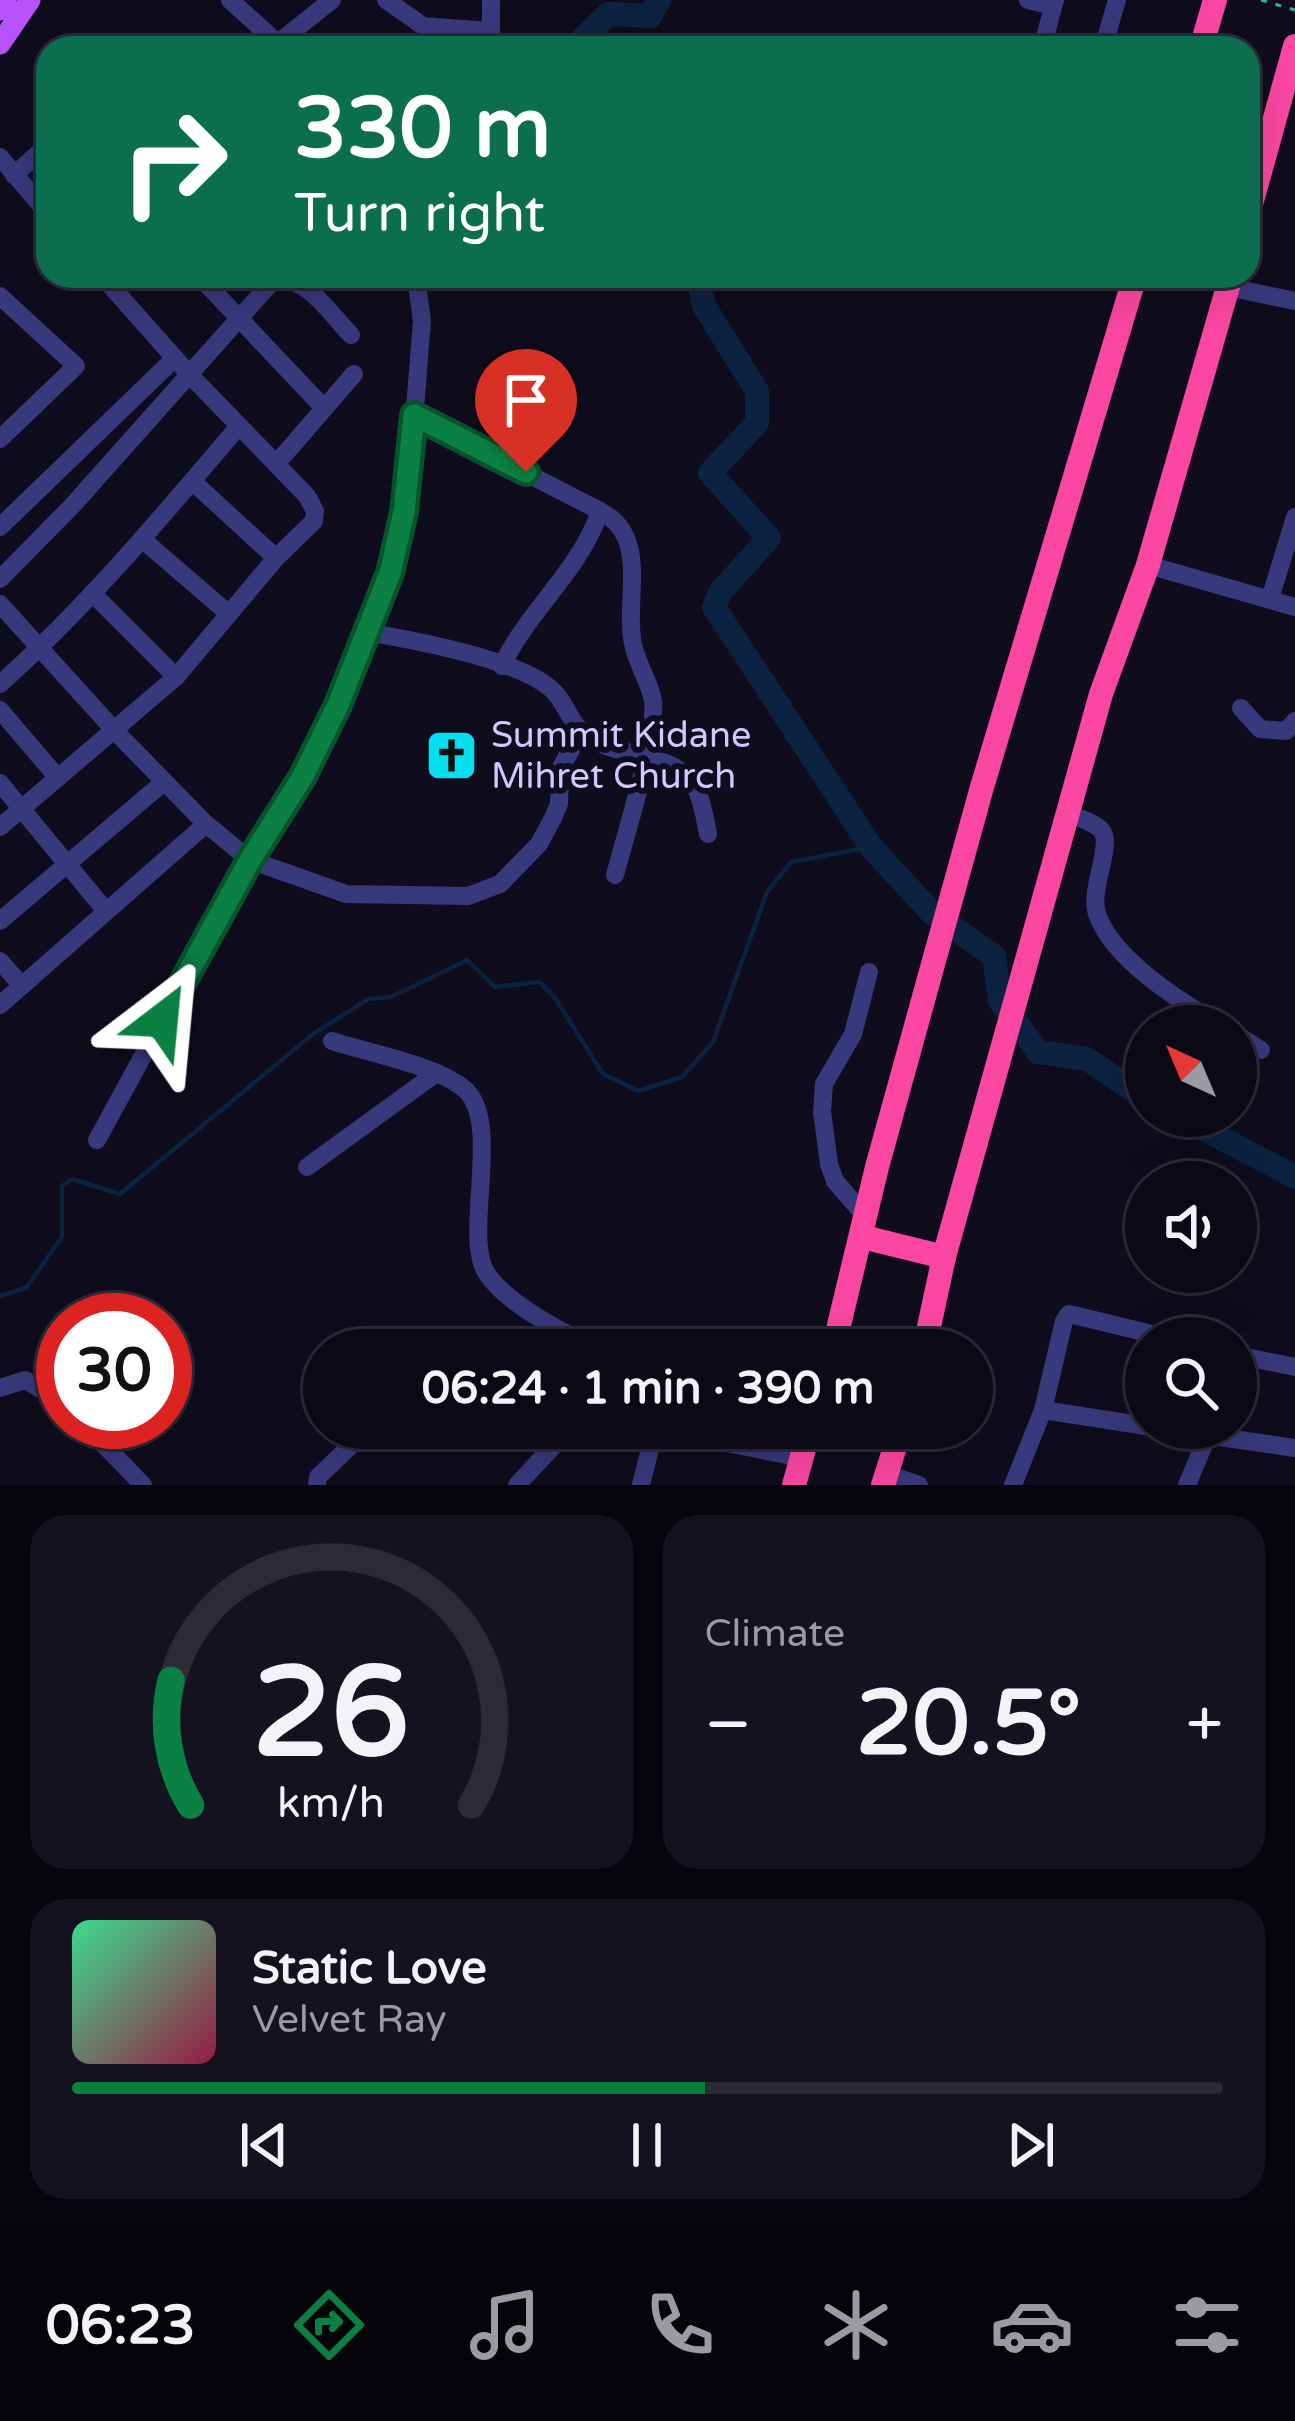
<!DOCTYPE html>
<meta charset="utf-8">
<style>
:root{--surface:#0b0916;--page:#14121f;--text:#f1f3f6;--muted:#9a9aa1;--line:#2b2a35;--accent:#0b8043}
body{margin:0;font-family:"Varela Round",sans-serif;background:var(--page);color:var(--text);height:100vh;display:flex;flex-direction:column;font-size:45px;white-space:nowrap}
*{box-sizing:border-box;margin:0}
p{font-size:39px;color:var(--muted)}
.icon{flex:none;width:66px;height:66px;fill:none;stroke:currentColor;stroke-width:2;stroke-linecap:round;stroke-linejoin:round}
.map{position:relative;height:1485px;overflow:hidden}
.side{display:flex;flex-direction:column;gap:30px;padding:30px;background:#06050c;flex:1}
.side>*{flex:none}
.guide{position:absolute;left:36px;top:36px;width:1224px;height:252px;border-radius:36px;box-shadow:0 12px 48px #0002,0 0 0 3px var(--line);background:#0b6e4f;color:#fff;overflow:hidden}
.needle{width:78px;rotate:316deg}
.buttons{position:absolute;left:1125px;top:1005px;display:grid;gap:24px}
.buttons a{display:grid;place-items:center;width:132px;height:132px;border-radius:50%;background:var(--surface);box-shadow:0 12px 48px #0002,0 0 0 3px var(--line);font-size:60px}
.speed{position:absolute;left:36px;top:1293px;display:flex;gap:24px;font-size:60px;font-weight:700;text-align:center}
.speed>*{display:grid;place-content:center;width:156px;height:156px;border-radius:50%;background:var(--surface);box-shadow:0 12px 48px #0002,0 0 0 3px var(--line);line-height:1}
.speed .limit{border:18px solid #d22;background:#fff;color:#111}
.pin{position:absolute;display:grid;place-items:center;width:102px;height:102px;color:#fff;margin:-123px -51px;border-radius:50% 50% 50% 0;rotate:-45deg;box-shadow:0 0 12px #0007}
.pin .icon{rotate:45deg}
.me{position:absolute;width:132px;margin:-66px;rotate:29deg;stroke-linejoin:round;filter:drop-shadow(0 0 9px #0008)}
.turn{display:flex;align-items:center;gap:42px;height:252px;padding:0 60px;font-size:54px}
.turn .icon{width:156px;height:156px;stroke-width:2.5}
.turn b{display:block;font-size:84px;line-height:102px}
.big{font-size:90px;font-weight:700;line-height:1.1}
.side .tile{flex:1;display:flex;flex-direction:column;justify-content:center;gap:18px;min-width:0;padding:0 42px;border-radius:36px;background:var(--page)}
.side .dial{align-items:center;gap:0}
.dial svg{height:312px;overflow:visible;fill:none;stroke:var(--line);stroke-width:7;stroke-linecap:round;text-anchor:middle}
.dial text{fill:var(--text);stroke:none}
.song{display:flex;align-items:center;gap:36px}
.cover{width:144px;height:144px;border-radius:18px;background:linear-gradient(135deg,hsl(150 70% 55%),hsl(340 70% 35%))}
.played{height:12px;border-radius:6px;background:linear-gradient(90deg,var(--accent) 55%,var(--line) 55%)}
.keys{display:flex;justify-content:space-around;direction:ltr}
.heat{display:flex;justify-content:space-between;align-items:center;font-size:66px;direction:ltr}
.side .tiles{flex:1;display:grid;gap:30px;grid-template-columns:1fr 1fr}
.tile:last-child{grid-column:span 2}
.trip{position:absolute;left:303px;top:1329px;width:690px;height:120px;border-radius:60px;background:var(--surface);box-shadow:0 12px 48px #0002,0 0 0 3px var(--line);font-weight:700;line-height:120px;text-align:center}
.dock{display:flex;height:192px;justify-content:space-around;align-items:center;background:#040409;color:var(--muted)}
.dock .icon{width:84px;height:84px}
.dock .selected{color:var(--accent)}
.dock b{font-size:54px;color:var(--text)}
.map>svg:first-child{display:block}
</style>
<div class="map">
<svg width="1295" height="1485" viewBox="0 0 1295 1485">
<rect width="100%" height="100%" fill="#0f0c1d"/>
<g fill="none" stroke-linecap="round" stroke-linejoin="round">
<!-- stream -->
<path stroke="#0c2241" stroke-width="4.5" d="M0,1296L26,1288L62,1237V1186L72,1179L120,1194L313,1034L368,999L391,997L467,960L495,987L539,982L555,998L603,1074L638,1091L682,1077L713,1042L767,892L791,862L871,847"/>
<!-- river -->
<g stroke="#0c2241" stroke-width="24">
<path d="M582,48L581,41L608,14L650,16L659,0"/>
<path d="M698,276L704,306L757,391V423L710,473L769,538L721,591L714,607L871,847L932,913L994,956L1000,1001L1038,1052L1087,1059L1146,1099"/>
<path d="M1179,1116L1295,1177"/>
</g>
<!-- path -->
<path stroke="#2faca1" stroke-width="3" stroke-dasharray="6 9" stroke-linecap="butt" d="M1261,0L1295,10"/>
<!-- minor -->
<g stroke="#38387c" stroke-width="18">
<path d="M230,0L283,48"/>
<path d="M386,0L423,26L489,31"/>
<path d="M1028,0L1053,6"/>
<path d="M278,43L332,0"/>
<path d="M491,48V0"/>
<path d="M1042,48L1055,0"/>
<path d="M1103,48L1117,0"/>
<path d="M0,157L48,214"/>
<path d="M14,175L48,145"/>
<path d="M199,276L324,408"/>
<path d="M1107,276L1132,285"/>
<path d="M1228,287L1295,301"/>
<path d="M0,296L76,366L0,439"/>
<path d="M414,415L600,511C580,571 528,610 502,666"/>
<path d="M276,464L354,374"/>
<path d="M192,481L276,558"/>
<path d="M600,511C652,537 622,603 634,648C638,665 650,683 653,701C657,735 625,837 615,875"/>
<path d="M0,527L175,358"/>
<path d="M143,540L229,614"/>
<path d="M1148,565L1295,607"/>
<path d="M0,579L72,506L269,285C301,266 330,314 351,335"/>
<path d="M92,593L176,677"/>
<path d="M1270,599L1295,517"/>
<path d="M0,604L115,731L206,824L250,860L346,894L468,896L500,884L539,844L553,818L559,804L560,769L581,732"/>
<path d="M366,632C413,640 516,659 550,688C565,700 569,721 583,733C614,760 677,749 696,789C703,802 705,820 708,834"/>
<path d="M0,684C88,606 163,515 239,426"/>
<path d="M1241,708L1260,729L1286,731L1295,721"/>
<path d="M0,710L58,778"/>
<path d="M0,783L106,911"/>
<path d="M1069,814C1079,818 1096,823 1102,831C1113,846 1089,889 1097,914C1113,960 1181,1002 1222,1026"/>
<path d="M0,827L176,677L276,558L314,521L315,511L307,496L189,374L102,276"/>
<path d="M0,921L164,782"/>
<path d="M0,961L22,986"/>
<path d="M0,1005L206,824"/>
<path d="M1236,1034L1261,1050"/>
<path d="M332,1041C369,1053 431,1064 462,1087C505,1118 461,1236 487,1274C507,1304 569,1337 602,1350"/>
<path d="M97,1140L250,860L318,747L390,573L410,471L422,321L416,276"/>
<path d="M307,1167L435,1074"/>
<path d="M867,1218L835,1181L829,1164L822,1112L824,1084L853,1034L869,972"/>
<path d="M1236,1355L1295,1367"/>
<path d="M0,1388L25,1380L63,1402"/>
<path d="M1043,1410L1146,1426"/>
<path d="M82,1422L143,1485"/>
<path d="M653,1428L802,1458"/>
<path d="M1157,1428L1295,1448"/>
<path d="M887,1474L919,1485"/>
<path d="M317,1485L318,1477L369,1428"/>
<path d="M517,1485L570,1428"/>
<path d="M641,1485L655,1429"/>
<path d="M1013,1485L1043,1410L1064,1321L1069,1314L1169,1338"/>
<path d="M1187,1485L1207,1437"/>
</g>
<!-- major -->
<g stroke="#b853fc" stroke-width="21">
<path d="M0,10L6,0"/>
<path d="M0,44L30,0"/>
</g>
<!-- highway -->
<g stroke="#fc47a2" stroke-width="24">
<path d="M1201,48L1215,0"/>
<path d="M1248,215L1295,46"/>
<path d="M863,1237L944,1257"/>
<path d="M833,1350L877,1167L982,787L1135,276"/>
<path d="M924,1350L944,1257L1101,694L1148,565L1231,276"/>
<path d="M794,1485L810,1428"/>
<path d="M883,1485L901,1428"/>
</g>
</g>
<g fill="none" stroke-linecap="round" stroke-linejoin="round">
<defs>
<path id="route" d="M162,1020L250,860L303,776L338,705L390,573L404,512L414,415L526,472"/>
</defs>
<!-- route casing -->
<use href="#route" stroke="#07532c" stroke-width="30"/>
<!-- route -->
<use href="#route" stroke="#0b8043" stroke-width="21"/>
</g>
<!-- icons -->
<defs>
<symbol id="church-square" viewBox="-11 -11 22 22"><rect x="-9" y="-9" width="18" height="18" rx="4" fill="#04deef" stroke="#0f0c1d"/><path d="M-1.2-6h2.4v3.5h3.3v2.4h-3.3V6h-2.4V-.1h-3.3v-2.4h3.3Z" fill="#111"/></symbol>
</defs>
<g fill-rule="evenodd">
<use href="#church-square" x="422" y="726" width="59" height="59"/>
</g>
<g text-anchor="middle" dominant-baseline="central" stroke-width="12" stroke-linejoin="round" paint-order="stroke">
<!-- poi labels -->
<g font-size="36" fill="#cec9fe" stroke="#0f0c1d" text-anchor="start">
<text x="491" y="735">Summit Kidane<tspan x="491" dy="41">Mihret Church</tspan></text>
</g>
</g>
</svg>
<div class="buttons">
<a><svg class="needle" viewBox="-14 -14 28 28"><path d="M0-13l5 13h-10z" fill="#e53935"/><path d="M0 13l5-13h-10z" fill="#9a9aa1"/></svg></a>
<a><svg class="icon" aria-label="sound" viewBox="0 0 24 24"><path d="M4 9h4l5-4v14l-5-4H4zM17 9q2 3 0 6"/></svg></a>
<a><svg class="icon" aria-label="search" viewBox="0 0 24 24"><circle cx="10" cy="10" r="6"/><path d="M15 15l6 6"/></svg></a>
</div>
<div class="speed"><div class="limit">30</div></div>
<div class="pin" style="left:526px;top:472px;background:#d93025"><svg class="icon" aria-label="arrive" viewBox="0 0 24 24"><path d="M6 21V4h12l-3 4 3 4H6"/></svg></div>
<svg class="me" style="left:162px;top:1020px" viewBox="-20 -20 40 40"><path d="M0-17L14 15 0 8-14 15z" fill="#0b8043" stroke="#fff" stroke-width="4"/></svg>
<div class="trip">06:24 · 1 min · 390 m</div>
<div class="guide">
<div class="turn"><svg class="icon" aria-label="right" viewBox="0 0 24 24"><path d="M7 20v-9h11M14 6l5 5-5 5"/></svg><div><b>330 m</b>Turn right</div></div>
</div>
</div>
<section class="side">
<div class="tiles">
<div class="tile dial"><svg viewBox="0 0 100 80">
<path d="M14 69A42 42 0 1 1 86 69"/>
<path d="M14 69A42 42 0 0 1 9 37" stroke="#0b8043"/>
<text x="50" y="56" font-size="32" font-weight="700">26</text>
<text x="50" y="72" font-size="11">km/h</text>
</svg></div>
<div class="tile"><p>Climate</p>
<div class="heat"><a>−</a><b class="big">20.5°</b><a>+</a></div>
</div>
<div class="tile">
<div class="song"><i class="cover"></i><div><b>Static Love</b><p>Velvet Ray</p></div></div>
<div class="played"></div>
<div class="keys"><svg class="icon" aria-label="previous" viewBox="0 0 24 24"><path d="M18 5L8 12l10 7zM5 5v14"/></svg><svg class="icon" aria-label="pause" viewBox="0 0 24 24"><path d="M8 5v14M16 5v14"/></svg><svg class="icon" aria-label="next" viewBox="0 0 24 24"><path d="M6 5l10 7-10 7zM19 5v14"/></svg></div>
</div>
</div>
</section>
<nav class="dock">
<b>06:23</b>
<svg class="icon selected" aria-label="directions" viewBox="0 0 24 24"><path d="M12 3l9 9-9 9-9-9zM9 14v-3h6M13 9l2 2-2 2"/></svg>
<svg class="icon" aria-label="music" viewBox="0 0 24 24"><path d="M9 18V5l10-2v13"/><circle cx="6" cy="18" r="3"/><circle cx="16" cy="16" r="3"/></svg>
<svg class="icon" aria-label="phone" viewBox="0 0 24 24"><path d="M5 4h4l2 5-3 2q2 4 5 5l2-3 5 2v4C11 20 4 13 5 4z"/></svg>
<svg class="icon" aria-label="climate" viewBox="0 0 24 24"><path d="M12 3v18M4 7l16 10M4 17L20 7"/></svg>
<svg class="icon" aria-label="car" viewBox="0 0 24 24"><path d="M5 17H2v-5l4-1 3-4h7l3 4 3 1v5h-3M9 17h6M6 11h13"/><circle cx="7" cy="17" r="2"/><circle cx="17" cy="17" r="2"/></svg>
<svg class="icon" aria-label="filters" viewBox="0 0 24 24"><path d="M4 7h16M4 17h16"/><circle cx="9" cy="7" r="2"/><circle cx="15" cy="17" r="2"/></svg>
</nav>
